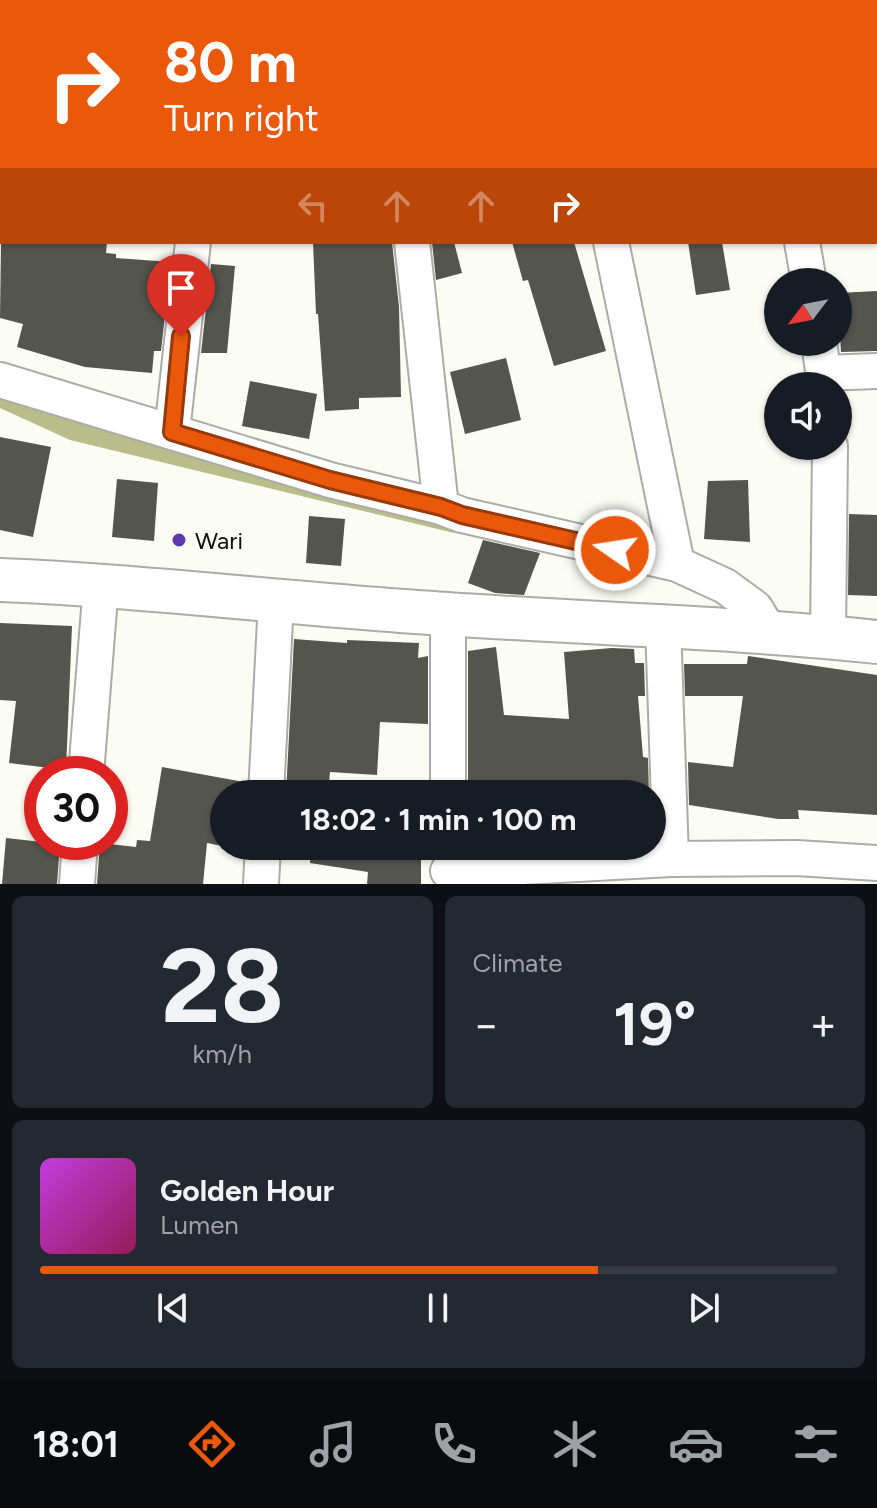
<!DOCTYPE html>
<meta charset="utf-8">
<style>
:root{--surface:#171b24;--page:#242831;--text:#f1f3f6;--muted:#9ea1a6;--line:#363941;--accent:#ea580c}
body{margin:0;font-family:Figtree,sans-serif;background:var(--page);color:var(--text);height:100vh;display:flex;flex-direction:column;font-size:30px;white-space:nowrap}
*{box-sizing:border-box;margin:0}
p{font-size:26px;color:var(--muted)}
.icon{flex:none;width:44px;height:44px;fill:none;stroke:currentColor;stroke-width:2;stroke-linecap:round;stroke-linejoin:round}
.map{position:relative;height:884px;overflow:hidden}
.side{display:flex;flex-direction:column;gap:12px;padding:12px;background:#0d0f14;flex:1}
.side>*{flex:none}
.guide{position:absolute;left:0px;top:0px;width:878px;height:244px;box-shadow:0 2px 6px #0004;background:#ea580c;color:#fff;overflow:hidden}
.needle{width:52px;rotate:238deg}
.fabs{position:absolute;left:764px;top:268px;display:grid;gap:16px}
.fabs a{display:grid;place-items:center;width:88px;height:88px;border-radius:50%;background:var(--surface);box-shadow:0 2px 6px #0004;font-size:40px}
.speed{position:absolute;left:24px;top:756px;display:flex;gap:16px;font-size:40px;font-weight:700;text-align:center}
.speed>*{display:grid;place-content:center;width:104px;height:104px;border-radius:50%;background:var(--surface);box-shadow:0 2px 6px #0004;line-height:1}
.speed .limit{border:12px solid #d22;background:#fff;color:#111}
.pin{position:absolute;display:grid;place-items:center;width:68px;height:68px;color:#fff;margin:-82px -34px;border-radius:50% 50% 50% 0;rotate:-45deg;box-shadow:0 0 8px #0007}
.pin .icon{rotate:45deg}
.me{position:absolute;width:88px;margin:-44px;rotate:283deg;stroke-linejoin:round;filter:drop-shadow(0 0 6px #0008)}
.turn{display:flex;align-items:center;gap:28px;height:168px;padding:0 32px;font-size:36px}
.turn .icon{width:104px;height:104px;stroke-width:2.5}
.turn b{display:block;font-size:56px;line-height:68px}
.lanes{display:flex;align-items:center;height:76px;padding:0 32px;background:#0003;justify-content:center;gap:40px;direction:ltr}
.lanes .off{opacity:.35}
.big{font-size:60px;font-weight:700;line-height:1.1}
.side .tile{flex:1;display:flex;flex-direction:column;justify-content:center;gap:12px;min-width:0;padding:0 28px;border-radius:12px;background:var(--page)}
.side .dial{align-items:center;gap:0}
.dial b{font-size:104px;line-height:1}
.song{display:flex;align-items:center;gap:24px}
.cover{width:96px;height:96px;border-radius:12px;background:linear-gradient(135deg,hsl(290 70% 55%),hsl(330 70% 35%))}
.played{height:8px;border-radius:4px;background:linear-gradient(90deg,var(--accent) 70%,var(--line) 70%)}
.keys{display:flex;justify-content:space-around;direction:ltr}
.heat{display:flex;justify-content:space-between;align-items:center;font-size:44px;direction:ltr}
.side .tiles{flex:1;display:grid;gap:12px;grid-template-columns:1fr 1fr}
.tile:last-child{grid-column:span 2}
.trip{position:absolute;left:210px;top:780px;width:456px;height:80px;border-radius:40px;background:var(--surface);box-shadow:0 2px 6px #0004;font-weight:700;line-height:80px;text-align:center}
.tabs{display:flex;height:128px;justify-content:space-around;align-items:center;background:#090b0e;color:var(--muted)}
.tabs .icon{width:56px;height:56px}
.tabs .current{color:var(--accent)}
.tabs b{font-size:36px;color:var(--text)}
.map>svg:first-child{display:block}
</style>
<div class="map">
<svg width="877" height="884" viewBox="0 0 877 884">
<rect width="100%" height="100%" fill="#fbfcf4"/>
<!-- green -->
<path fill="#e4e9c2" d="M592,0H877V91L876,2Z"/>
<!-- water -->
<path fill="#b8be89" d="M0,363L142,416L279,460L469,498L454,533L70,440L0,408Z"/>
<!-- building -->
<g fill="#54554f">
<path d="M1,242H107L106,253L116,254V258L171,262L161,351H154L152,373L85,367L17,347L23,324L0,318Z"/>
<path d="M313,242H392L399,307L401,397L359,398V409L325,411L318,314H316Z"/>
<path d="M432,242H454L462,273L436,280Z"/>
<path d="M512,242H574L606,351L554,366L528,280L523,281Z"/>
<path d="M688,242H722L730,290L696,295Z"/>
<path d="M211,264L235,266L227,353H201Z"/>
<path d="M877,291V351L841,352L838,293Z"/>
<path d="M506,358L521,420L465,434L450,372Z"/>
<path d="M250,381L317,394L309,439L242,426Z"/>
<path d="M0,437L51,447L33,537L0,530Z"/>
<path d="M117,479L158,483L154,541L112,537Z"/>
<path d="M748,480L750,542L704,539L708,481Z"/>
<path d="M849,514L877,515V596L848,595Z"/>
<path d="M309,516L345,519L341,566L306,563Z"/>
<path d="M483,540L540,553L524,595L495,593L468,583Z"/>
<path d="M0,623L72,626L66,770L9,763L16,701L0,700Z"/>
<path d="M294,639L347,643V640L419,643L418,658L428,656V724L380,722L377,775L330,772L328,794H286Z"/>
<path d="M496,647L504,715L569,719L564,652L612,648L634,649L635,663H644L645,696H638L643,757L648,758L649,794H468V651Z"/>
<path d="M748,656L877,675V815L798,810L799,819H778L689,805L688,762L733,767L743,696H685L684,664H747Z"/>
<path d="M162,767L244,782L242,794H224V846L233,848L207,843L203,884H97L100,843L136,847L137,840L150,841Z"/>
<path d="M6,838L60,844L57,884H2Z"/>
<path d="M311,846H421V884H367L368,872L310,863Z"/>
</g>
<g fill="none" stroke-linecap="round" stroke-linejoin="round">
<defs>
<g id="minor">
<path d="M381,0L382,2"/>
<path d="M554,0L555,2"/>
<path d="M20,2V0"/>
<path d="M216,2V0"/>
<path d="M0,36L2,37"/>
<path d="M0,128L2,99"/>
<path d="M876,202H877"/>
<path d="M412,242L441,507"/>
<path d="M611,242L677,564"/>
<path d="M802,242L809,282"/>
<path d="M819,342L825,386"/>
<path d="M823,373L877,371"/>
<path d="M0,380L330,480L441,507L462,515L677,564L725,586L755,608L769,631"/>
<path d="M172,432L193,242"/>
<path d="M448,615V794"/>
<path d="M663,625L671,859"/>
<path d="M828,637L830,446"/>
<path d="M86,774L101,584"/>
<path d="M266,794L276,601"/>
<path d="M448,871L671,859L797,858L877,863"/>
<path d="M77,884L80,842"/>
<path d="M261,884L263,846"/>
</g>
<path id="tertiary" d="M0,580C150,586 298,605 447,614C591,624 734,627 877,642"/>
</defs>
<!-- minor casing -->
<use href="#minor" stroke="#abaca5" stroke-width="38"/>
<!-- tertiary casing -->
<use href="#tertiary" stroke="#abaca5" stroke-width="46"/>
<!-- minor -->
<use href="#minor" stroke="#fff" stroke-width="34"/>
<!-- tertiary -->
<use href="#tertiary" stroke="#fff" stroke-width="42"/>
</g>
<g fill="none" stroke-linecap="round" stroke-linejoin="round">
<defs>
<path id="route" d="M181,336L172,432L330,480L441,507L462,515L615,550"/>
</defs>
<!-- route casing -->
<use href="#route" stroke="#983908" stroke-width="20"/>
<!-- route -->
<use href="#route" stroke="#ea580c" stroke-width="14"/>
</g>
<!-- markers -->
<circle fill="#5f37ae" stroke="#fbfcf4" stroke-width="3" cx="179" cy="540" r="8"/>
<g text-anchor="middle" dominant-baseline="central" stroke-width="8" stroke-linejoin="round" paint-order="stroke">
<!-- poi labels -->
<g font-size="24" fill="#0e0e0b" stroke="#fbfcf4" text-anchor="start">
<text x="195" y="540">Wari</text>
</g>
</g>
</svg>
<div class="fabs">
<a><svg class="needle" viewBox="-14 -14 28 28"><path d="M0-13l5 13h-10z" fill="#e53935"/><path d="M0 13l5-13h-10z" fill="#9ea1a6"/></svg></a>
<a><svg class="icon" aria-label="sound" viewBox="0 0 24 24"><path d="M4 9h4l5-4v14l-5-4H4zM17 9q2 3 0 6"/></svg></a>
</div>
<div class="speed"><div class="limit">30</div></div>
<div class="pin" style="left:181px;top:336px;background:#d93025"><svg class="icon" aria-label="arrive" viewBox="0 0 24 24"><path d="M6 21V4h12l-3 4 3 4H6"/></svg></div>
<svg class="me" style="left:615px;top:550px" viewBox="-20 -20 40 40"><circle r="17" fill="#ea580c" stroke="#fff" stroke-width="3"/><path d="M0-11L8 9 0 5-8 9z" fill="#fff"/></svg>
<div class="trip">18:02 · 1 min · 100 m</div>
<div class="guide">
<div class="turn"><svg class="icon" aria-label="right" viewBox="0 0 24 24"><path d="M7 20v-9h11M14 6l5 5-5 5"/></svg><div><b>80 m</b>Turn right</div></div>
<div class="lanes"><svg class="icon off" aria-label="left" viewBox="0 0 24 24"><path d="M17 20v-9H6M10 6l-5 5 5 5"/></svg><svg class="icon off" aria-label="ahead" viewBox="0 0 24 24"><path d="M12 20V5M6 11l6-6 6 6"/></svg><svg class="icon off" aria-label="ahead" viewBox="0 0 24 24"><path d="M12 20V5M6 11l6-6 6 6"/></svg><svg class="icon" aria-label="right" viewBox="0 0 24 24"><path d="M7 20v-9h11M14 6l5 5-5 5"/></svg></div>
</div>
</div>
<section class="side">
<div class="tiles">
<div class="tile dial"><b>28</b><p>km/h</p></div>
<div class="tile"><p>Climate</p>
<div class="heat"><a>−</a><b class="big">19°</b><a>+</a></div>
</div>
<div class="tile">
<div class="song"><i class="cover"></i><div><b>Golden Hour</b><p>Lumen</p></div></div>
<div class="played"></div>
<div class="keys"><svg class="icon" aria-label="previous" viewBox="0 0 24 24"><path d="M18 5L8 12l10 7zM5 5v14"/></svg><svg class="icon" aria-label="pause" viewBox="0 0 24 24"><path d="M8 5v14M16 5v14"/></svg><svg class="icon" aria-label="next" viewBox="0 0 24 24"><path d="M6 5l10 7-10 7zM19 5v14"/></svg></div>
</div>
</div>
</section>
<nav class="tabs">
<b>18:01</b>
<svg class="icon current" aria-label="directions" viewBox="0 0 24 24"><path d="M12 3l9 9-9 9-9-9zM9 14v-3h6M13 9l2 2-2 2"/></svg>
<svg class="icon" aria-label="music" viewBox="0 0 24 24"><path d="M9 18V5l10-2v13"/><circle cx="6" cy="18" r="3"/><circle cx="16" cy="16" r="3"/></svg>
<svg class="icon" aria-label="phone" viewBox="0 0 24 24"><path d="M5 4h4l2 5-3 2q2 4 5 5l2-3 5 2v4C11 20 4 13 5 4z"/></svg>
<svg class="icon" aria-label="climate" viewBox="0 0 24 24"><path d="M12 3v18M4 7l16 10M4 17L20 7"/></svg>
<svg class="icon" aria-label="car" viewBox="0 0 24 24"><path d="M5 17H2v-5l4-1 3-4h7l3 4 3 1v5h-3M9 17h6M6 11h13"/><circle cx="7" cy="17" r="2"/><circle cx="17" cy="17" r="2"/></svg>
<svg class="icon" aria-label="filters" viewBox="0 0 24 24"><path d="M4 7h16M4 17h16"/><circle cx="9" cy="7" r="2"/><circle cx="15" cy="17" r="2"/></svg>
</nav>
